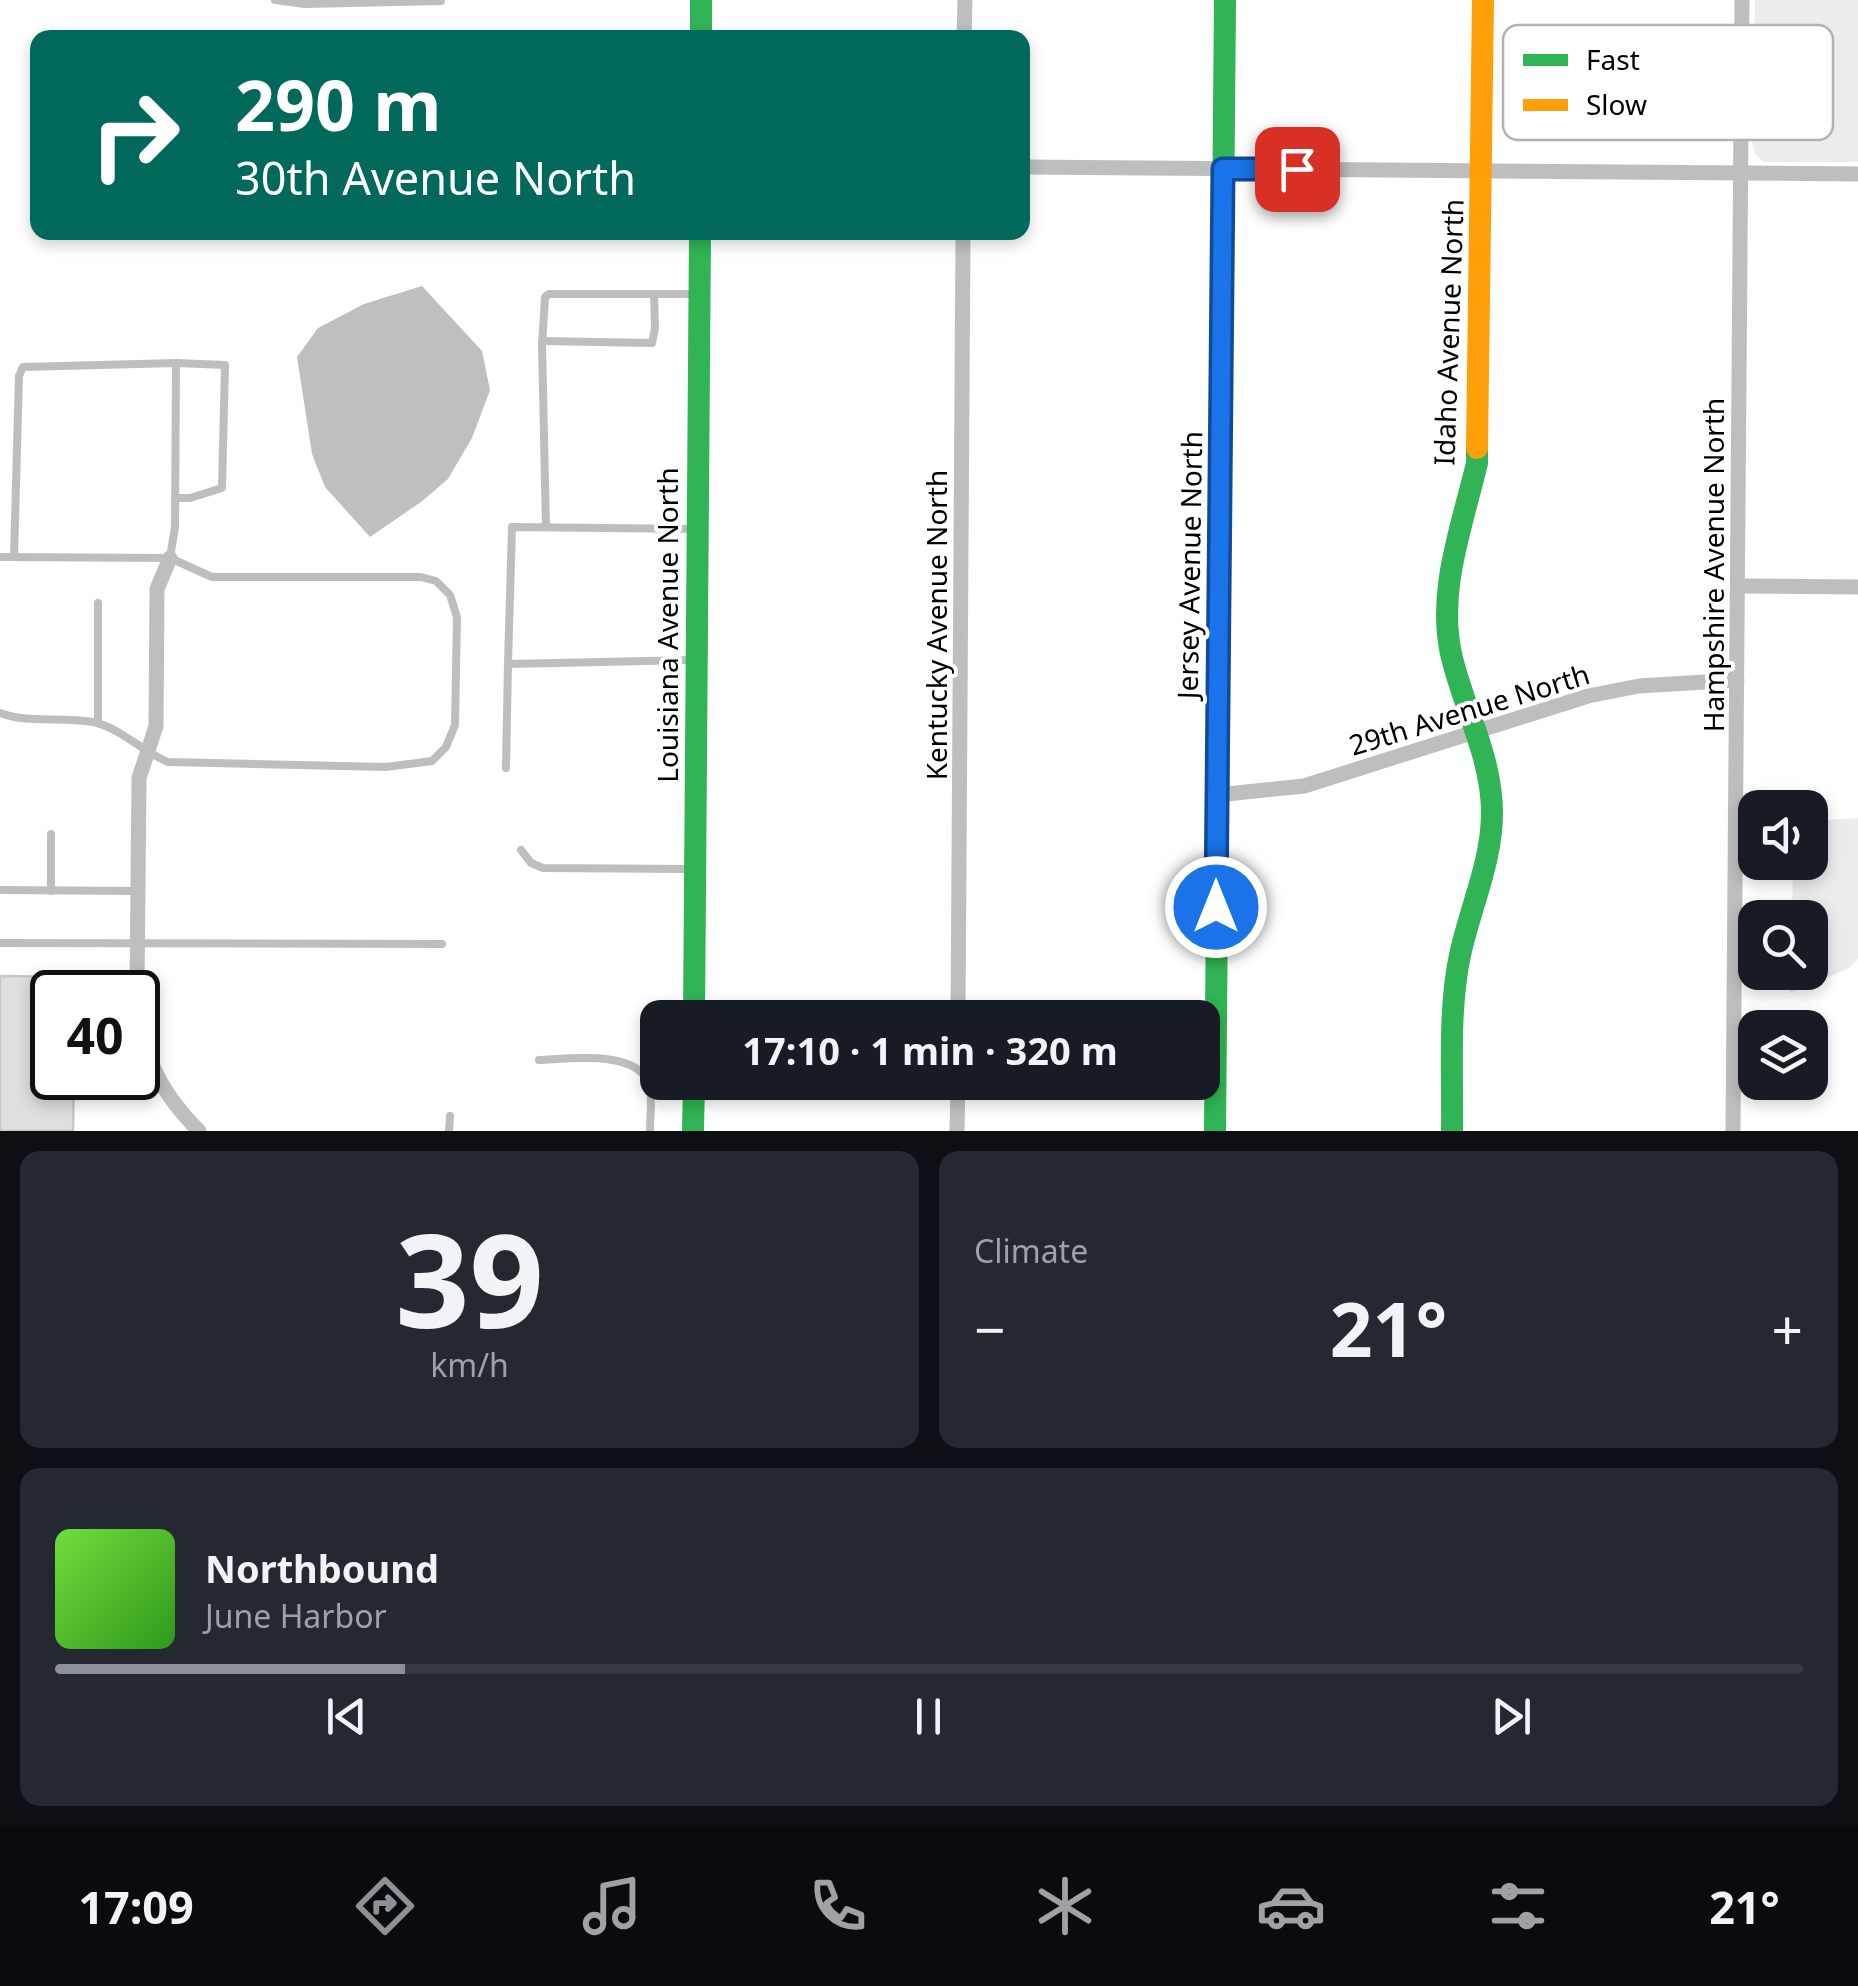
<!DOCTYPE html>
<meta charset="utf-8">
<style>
:root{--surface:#171b24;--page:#242831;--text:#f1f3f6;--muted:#9ea1a6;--line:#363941;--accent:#8c9099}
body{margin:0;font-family:"Noto Sans",sans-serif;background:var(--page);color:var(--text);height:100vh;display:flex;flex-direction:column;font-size:38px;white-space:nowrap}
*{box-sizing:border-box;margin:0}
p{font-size:32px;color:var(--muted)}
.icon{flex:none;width:55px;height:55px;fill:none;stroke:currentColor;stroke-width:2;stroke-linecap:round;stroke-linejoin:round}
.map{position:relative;height:1131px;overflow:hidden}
.details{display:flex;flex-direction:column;gap:20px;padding:20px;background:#0d0f14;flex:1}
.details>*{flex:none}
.top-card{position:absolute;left:30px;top:30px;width:1000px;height:210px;border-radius:20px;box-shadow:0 5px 15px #0003;background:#00695c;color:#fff;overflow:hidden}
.controls{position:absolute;left:1738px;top:790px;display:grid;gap:20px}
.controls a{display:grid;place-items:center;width:90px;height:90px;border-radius:20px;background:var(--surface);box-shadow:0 5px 15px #0003;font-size:50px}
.speed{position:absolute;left:30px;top:970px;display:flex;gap:20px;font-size:50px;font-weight:700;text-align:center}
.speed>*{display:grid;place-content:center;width:130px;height:130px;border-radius:50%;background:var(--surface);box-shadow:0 5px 15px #0003;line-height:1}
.speed .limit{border:5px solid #111;border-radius:15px;background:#fff;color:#111}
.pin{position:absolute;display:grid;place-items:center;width:85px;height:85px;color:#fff;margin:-42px;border-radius:20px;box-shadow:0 5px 15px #0006}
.me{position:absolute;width:110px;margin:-55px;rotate:0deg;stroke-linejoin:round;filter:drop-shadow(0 0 8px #0008)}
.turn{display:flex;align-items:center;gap:35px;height:210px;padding:0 40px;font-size:45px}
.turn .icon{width:130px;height:130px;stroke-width:2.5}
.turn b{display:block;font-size:70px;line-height:85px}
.big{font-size:75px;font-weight:700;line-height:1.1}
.details .widget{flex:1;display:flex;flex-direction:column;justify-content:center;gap:15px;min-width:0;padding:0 35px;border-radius:20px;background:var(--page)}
.details .dial{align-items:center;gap:0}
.dial b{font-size:130px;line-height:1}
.song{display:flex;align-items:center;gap:30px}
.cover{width:120px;height:120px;border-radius:15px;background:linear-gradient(135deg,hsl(100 70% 55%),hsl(110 70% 35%))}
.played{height:10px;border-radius:5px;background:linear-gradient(90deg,var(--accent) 20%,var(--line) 20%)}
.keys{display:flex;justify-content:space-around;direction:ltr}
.heat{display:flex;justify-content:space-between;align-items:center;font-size:55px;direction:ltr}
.details .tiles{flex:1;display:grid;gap:20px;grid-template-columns:1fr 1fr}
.widget:last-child{grid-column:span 2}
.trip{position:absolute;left:640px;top:1000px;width:580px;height:100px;border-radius:20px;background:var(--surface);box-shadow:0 5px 15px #0003;font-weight:700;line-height:100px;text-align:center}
.tabs{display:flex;height:160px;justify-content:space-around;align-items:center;background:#090b0e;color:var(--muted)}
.tabs .icon{width:70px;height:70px}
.tabs .on{color:var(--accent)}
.tabs b{font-size:45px;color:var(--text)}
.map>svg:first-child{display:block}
</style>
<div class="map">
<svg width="1858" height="1131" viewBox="0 0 1858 1131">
<rect width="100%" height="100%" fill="#fff"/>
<!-- green -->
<g fill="#ececec">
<path d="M1755,0H1858V162H1764L1756,155L1752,144Z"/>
<path d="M1858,818V959L1849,968L1790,993L1791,973L1810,972V918L1792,917L1793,863L1810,862V821Z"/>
</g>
<!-- water -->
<path fill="#bfbfbf" d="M422,286L482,351L490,390L472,438L448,479L421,502L370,537L325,487L312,454L297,357L318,328L364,304Z"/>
<!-- building -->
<path fill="#dfdfdf" stroke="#c7c7c7" stroke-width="2.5" d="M0,976L74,977V992H52V1078H74L73,1131H0Z"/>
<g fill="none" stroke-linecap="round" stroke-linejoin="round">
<!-- lane -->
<g stroke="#bebebe" stroke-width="8">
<path d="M275,0L305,4L441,1"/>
<path d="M542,341L652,343L655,328L654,294"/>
<path d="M546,526L542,346L545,297L549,294H695"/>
<path d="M0,557L170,558L212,577H421L436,581L450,595L457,617L455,725L446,747L432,761L386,767L168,762C143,752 119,727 93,722C62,716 29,724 0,713"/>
<path d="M14,557L19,376L23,367L176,363L225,365L222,488L190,498H175"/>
<path d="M170,558L175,527L176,363"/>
<path d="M692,660L508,664L512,527L696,529"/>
<path d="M98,722V603"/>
<path d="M506,768L508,664"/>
<path d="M521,850L531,863L543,868L689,869"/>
<path d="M0,890L137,891"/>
<path d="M51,891V834"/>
<path d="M0,943L442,944"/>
<path d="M539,1060C568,1059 637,1049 649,1084C653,1097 650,1116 650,1131"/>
<path d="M449,1131L450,1116"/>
</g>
<!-- street -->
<g stroke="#bebebe" stroke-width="15">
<path d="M964,38L965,0"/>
<path d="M1022,167L1858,174"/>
<path d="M170,558L157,589L156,726L139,778L137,989C141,1050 155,1087 199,1131"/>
<path d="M1738,586L1858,587"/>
<path d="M1217,795L1304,786L1588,696L1639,686L1737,680"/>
<path d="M958,1018L963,232"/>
<path d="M957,1131L958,1082"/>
<path d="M1733,1131L1742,0"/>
</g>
<!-- fast -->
<g stroke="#30b455" stroke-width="22">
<path d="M701,0V38"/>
<path d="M694,1018L700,232"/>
<path d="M693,1131L694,1082"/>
<path d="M1215,1131L1225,0"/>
<path d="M1452,1131C1453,1073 1448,1012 1460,955C1470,908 1492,862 1492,813C1492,758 1465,711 1452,658C1436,593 1462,527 1477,463V448"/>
</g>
<!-- slow -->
<path stroke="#ff9f0a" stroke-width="22" d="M1477,448L1483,0"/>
</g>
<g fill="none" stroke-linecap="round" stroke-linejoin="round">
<defs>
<path id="route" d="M1216,907L1223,169H1297"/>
</defs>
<!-- route casing -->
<use href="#route" stroke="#114b97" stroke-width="25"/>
<!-- route -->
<use href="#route" stroke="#1a73e8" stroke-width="18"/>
</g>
<g text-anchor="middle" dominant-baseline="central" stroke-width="8" stroke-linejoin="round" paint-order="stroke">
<!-- street labels -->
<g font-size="28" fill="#000" stroke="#fff">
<text transform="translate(1448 332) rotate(-88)">Idaho Avenue North</text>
<text transform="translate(1189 565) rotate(-89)">Jersey Avenue North</text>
<text transform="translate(1713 565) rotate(-90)">Hampshire Avenue North</text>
<text transform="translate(667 625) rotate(-90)">Louisiana Avenue North</text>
<text transform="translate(936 625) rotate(-90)">Kentucky Avenue North</text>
<text transform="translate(1469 709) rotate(-17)">29th Avenue North</text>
</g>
</g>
<!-- legend -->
<rect x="1503" y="25" width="330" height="115" rx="15" fill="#fff" stroke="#b2b2b2" stroke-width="2.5"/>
<rect x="1523" y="54" width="45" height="12" fill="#30b455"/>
<rect x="1523" y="99" width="45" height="12" fill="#ff9f0a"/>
<g font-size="28" fill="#000">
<text x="1586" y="70">Fast</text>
<text x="1586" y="115">Slow</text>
</g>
</svg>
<div class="controls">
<a><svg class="icon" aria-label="sound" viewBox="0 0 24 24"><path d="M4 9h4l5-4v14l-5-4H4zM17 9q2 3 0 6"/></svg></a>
<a><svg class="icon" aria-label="search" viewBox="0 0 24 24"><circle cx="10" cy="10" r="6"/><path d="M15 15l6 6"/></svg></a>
<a><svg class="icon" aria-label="layers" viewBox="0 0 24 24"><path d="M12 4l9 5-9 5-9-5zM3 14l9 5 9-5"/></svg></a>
</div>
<div class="speed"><div class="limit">40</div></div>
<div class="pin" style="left:1297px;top:169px;background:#d93025"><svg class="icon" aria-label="arrive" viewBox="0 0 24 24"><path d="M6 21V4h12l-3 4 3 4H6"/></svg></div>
<svg class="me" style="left:1216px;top:907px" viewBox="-20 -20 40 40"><circle r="17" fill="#1a73e8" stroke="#fff" stroke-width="3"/><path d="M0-11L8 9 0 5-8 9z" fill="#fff"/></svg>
<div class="trip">17:10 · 1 min · 320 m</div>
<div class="top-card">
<div class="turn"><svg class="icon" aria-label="right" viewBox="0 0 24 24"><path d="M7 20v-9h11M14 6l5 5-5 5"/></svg><div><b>290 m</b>30th Avenue North</div></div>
</div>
</div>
<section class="details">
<div class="tiles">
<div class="widget dial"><b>39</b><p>km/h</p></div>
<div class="widget"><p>Climate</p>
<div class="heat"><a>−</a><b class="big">21°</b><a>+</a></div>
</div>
<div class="widget">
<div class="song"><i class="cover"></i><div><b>Northbound</b><p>June Harbor</p></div></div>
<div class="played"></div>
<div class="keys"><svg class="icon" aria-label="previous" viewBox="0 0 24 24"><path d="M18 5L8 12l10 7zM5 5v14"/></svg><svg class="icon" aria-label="pause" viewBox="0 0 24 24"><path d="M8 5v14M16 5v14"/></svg><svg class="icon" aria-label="next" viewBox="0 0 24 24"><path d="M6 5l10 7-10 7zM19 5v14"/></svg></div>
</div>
</div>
</section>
<nav class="tabs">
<b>17:09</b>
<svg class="icon on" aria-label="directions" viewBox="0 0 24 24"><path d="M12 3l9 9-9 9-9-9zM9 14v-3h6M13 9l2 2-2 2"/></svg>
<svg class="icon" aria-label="music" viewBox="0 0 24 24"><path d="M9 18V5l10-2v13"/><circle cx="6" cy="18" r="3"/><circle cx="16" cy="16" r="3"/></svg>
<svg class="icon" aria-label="phone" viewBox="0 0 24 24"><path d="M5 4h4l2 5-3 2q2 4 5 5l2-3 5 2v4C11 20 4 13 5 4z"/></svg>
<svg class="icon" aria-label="climate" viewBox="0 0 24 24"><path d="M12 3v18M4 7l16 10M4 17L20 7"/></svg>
<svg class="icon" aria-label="car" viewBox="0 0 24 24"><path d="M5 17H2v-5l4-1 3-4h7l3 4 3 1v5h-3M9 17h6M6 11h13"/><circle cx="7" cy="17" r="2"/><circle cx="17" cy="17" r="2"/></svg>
<svg class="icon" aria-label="filters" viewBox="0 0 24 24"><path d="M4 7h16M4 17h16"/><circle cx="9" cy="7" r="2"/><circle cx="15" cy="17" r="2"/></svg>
<b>21°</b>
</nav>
